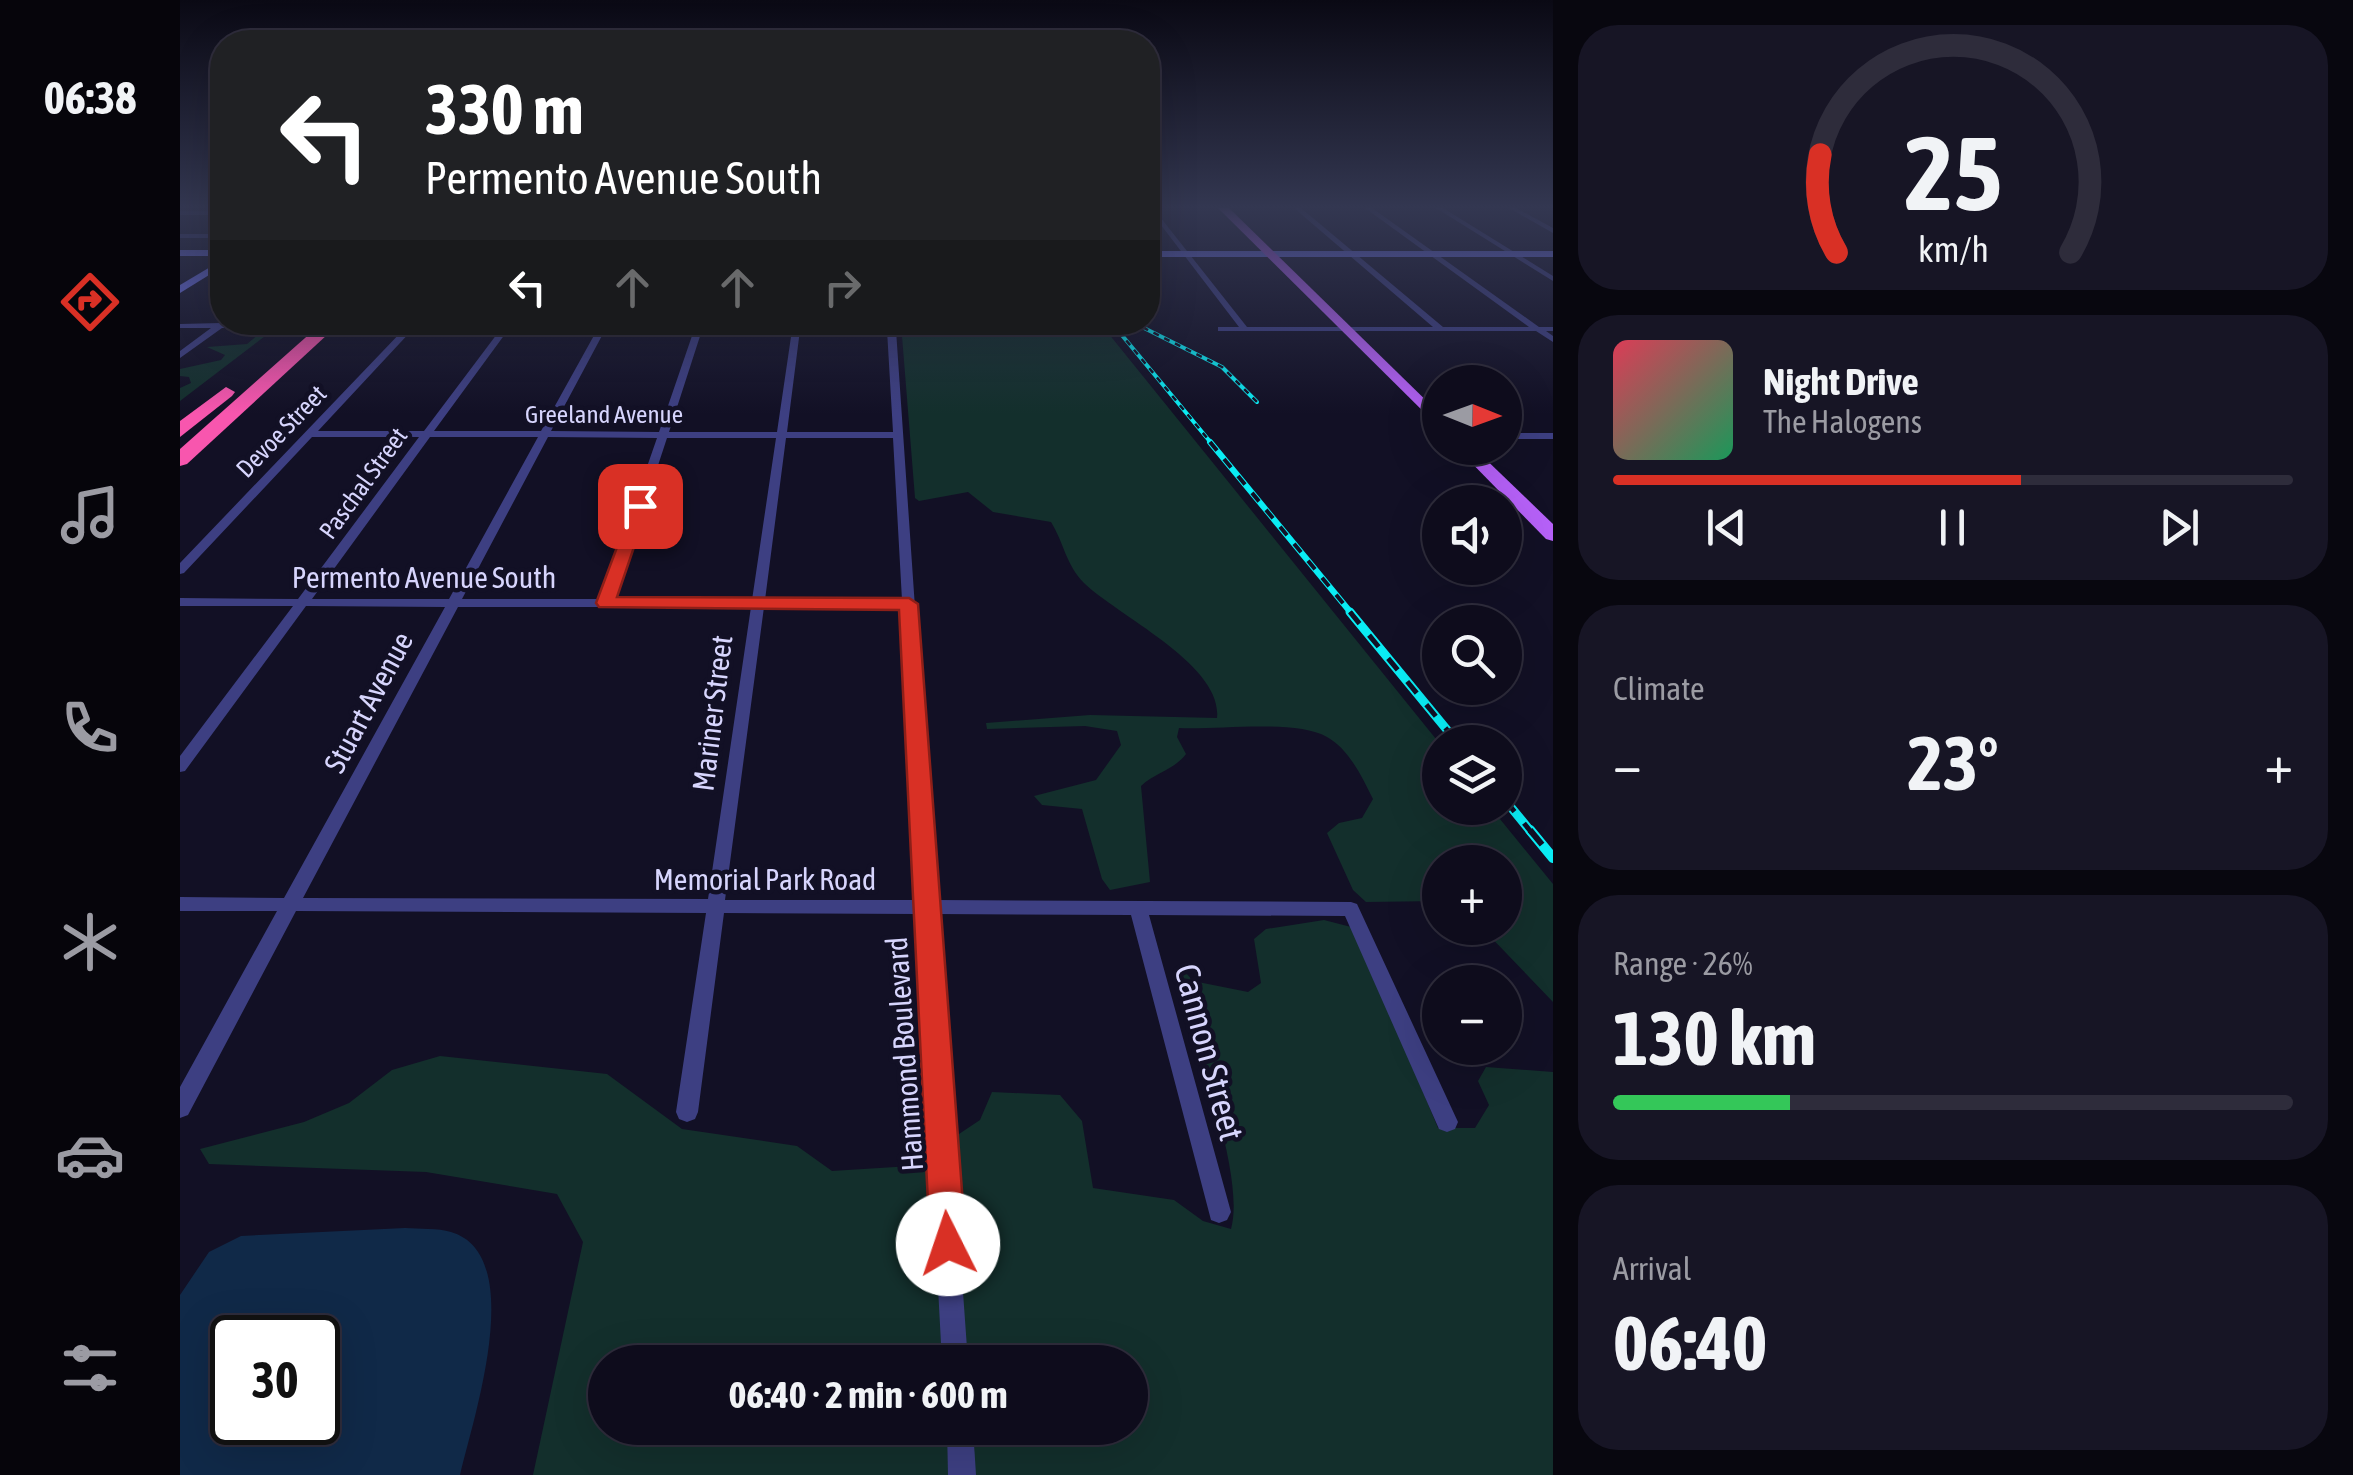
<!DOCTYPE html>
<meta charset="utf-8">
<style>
:root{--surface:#0e0c1c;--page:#171525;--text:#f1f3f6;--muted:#9b9ba3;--line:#2e2c3b;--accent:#d93025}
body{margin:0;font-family:"Asap Condensed",sans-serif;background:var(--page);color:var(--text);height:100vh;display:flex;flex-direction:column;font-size:38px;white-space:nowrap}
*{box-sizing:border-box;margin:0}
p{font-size:32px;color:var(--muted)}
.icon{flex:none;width:55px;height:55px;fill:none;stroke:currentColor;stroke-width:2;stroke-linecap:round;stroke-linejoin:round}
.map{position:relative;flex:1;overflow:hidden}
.drawer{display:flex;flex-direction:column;gap:25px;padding:25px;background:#08070f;width:800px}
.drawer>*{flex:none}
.guide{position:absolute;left:30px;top:30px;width:950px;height:305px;border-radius:40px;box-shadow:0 10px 40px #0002,0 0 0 2px var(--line);background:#202124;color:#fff;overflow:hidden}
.needle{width:65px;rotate:91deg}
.fabs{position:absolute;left:1242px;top:365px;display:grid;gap:20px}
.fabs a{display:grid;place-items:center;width:100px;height:100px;border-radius:50%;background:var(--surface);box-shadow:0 10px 40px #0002,0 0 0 2px var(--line);font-size:50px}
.speed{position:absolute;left:30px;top:1315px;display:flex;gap:20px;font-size:50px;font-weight:700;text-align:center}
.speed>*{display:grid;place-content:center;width:130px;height:130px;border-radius:50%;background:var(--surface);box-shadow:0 10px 40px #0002,0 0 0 2px var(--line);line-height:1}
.speed .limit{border:5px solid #111;border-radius:15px;background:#fff;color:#111}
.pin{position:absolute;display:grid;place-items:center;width:85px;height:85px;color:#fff;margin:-42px;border-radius:20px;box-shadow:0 5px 15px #0006}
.me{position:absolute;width:110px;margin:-55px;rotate:356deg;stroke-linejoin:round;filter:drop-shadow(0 0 8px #0008)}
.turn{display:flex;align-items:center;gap:35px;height:210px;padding:0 50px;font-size:45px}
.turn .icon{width:130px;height:130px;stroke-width:2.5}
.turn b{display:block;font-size:70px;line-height:85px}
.lanes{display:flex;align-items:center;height:95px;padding:0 50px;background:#0003;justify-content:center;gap:50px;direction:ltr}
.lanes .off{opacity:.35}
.big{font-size:75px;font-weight:700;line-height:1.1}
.drawer .card{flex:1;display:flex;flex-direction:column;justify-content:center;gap:15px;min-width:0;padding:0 35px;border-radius:40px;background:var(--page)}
.drawer .dial{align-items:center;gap:0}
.dial svg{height:260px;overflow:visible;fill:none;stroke:var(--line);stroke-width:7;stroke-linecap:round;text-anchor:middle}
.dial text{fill:var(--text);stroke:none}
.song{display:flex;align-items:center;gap:30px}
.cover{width:120px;height:120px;border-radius:15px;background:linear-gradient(135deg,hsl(350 70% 55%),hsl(150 70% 35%))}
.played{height:10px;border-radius:5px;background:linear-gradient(90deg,var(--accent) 60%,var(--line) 60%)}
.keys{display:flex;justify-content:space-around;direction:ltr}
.heat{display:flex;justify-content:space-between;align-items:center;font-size:55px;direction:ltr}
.charge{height:15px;border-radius:8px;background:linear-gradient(90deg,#34c759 26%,var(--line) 0)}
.trip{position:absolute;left:408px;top:1345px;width:560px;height:100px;border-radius:50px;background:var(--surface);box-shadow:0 10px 40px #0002,0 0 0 2px var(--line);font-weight:700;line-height:100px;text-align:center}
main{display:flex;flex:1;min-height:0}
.dock{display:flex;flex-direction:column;width:180px;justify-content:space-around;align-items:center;background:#06050b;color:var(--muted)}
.dock .icon{width:70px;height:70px}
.dock .selected{color:var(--accent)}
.dock b{font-size:45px;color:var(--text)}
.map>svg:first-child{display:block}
</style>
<main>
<nav class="dock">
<b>06:38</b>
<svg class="icon selected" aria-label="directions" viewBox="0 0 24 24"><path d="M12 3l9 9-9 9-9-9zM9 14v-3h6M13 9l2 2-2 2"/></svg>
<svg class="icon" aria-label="music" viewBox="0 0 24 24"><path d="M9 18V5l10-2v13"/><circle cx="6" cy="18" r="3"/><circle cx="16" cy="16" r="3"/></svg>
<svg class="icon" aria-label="phone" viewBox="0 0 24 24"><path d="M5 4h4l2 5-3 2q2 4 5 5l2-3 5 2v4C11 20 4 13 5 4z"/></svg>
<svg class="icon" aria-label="climate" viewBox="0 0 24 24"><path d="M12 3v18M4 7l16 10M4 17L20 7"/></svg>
<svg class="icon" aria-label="car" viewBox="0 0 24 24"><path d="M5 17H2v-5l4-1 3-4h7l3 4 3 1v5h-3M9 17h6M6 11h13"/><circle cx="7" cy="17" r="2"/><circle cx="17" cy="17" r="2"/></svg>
<svg class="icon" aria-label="filters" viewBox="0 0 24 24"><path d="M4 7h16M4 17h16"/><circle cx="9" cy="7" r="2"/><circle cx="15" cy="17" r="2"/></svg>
</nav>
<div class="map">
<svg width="1373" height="1475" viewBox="0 0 1373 1475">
<rect width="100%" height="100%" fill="#121025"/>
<!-- green -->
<g fill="#132f2c" fill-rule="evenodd">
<path d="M92,323H102L0,401V388L11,383L9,377L0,376V369L41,360L45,355L27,347L67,344Z"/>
<path d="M815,323H920L1260,744V808H1311L1373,884V1002L1302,928H1325V862H1260V901L1186,902L1173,890L1147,833L1159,823L1182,818L1193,799C1182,777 1169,749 1147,737C1115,719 1038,730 999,728L997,737L1006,754C994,770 976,772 961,786L970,882L930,890L922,879L902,809L862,805L854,796L916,780L941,745L937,731L905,726L807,729L806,723L910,715L1037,718C1043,665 938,616 904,583C886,565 884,543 871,522L813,512L788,492L739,501L735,498L722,336L726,331L813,330Z"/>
<path d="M1144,920L1175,928L1258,1128H1295L1309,1105L1298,1081L1306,1067L1373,1072V1475H353L403,1242L377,1194L246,1172L29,1164L20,1149L124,1122L169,1103L212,1070L260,1056L427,1074L502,1129L617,1146L652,1171L731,1166L800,1120L812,1092L880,1095L902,1121L913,1188L994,1200L1023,1221L1051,1229C1066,1177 1014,1040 998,984L1000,966L1013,981L1068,992L1081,983L1074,939L1086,929ZM425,1362H950V1428H425Z"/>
</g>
<!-- water -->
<path fill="#102948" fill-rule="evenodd" d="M225,1228C239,1229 258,1228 271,1232C349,1255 292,1422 280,1475H0V1295L29,1252L61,1236ZM52,1338H138V1422H52Z"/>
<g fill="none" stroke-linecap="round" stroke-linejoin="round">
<!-- street -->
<g fill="#3d3f82" fill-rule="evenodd">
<path d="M968,208H973L1067,327H1253L1114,208H1121L1263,327H1349L1185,208H1192L1359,327H1373V331H1366L1373,336V342L1356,331H1038V327H1059Z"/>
<path d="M1256,208H1263L1373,276V281Z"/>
<path d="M1329,208H1336L1373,228V233Z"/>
<rect x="0" y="211" width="42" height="4"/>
<rect x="0" y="234" width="42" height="4"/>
<path d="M231,322H239L238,325H324L334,322L332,325H419L421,322H429L427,325H516L517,322H525L524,325H613V322H621V325H707V322H715V325L804,326L803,322H811L813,328L809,330H716L755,900L1171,902L1177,904L1278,1122L1275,1129L1267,1132L1259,1129L1165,916L969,915L1051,1212L1047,1220L1039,1223L1031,1220L951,915L756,914L788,1362H762L738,914L544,913L518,1112L515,1119L507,1122L499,1119L496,1112L526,913L116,911L8,1115L0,1118V1087L97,911H0V897L104,898L265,607L126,606L5,771L0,772V756L113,606H0V598L118,599L239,437H132L4,573L0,574V563L224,329H184V325H229ZM233,329L320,330L244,431H138ZM328,330H417L361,431H254ZM425,330H514L479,432L371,431ZM522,330H612L597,432H489ZM620,330H707L713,432H607ZM250,437H358L269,599H132ZM368,437L477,438L421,599H282ZM487,438H596L572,600L434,599ZM606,438H713L722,600H585ZM278,607H571L528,899L123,898ZM584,607L722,608L738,900H545Z"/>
<path d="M41,323L87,324L91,326L87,328H42L0,358V351L31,328H0V324Z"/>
<rect x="1325" y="433" width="48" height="6"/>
<path d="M767,1428H793L796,1475H768Z"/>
</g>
<!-- secondary -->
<g fill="#7176f9" fill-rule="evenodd">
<rect x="0" y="250" width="42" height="6"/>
<rect x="968" y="251" width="405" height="6"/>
<path d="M42,260V267L0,293V285Z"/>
</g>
<!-- primary -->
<g fill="#b661f8" fill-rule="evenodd">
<path d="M1038,208H1049L1260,414V428Z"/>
<path d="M1277,448H1294L1373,524V541L1366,539Z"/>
</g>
<!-- highway -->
<g fill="#f856ae" fill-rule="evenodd">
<path d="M143,322H161L7,464L0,466V449Z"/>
<path d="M46,387L55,392L52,396L0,437V421Z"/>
</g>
<defs>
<g id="rail-far3">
<path d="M931,322L1032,444"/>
<path d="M952,322L1042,367L1077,402"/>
</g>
<path id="rail-far2" d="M1030,442L1172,614"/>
<g id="rail-far1">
<path d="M1170,612L1277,742"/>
<path d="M1325,800L1352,833"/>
</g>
<path id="rail" d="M1350,830L1373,858"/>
</defs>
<!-- rail-far3 casing -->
<use href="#rail-far3" stroke="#0aecf4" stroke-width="4"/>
<!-- rail-far2 casing -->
<use href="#rail-far2" stroke="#0aecf4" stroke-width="6"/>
<!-- rail-far1 casing -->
<use href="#rail-far1" stroke="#0aecf4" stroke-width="9"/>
<!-- rail casing -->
<use href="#rail" stroke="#0aecf4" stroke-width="10"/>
<!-- rail-far3 -->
<use href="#rail-far3" stroke="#121025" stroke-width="2.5" stroke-dasharray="6" stroke-linecap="butt"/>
<!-- rail-far2 -->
<use href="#rail-far2" stroke="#121025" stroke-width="4" stroke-dasharray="11" stroke-linecap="butt"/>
<!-- rail-far1 -->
<use href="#rail-far1" stroke="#121025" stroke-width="5" stroke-dasharray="15" stroke-linecap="butt"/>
<!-- rail -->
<use href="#rail" stroke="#121025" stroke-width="6" stroke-dasharray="19" stroke-linecap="butt"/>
</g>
<!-- sky -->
<linearGradient id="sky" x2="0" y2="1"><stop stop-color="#0a0914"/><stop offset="0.5" stop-color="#333751"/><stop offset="1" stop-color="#333751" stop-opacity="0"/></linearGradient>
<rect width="1373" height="414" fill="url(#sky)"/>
<!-- route -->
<path fill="#d93025" stroke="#8d1f18" stroke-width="2.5" d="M454,502L468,506L437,597L729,598L738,604L786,1244L781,1257L768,1262L756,1257L750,1244L719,610L419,607L416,603Z"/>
<g text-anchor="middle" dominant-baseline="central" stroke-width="9" stroke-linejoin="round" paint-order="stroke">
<!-- far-street labels -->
<g font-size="25" fill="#d7d5fd" stroke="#121025">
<text x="424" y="414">Greeland Avenue</text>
<text transform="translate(101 431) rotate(-46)">Devoe Street</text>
<text transform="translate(183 483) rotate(-54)">Paschal Street</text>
</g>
<!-- street labels -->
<g font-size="30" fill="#d7d5fd" stroke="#121025">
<text x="244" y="577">Permento Avenue South</text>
<text transform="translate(188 702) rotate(-62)">Stuart Avenue</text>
<text transform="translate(532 713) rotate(-83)">Mariner Street</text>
<text x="585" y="879">Memorial Park Road</text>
<text transform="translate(724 1054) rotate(-94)">Hammond Boulevard</text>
</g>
<!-- near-street labels -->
<g font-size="35" fill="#d7d5fd" stroke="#121025">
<text transform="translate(1030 1052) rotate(75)">Cannon Street</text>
</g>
</g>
</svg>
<div class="fabs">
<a><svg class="needle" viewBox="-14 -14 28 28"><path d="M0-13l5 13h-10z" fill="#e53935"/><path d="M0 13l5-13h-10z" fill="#9b9ba3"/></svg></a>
<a><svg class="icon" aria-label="sound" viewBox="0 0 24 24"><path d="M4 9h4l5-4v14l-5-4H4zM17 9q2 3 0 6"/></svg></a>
<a><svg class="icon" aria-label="search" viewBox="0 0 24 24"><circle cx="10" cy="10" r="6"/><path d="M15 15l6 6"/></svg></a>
<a><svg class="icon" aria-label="layers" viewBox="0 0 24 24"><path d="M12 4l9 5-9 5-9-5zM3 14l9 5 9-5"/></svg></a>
<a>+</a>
<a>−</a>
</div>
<div class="speed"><div class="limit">30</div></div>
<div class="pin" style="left:460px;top:506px;background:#d93025"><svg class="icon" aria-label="arrive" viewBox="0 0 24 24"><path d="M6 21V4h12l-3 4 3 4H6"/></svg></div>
<svg class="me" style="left:768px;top:1244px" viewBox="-20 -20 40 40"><circle r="19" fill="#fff"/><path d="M0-13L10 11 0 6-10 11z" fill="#d93025"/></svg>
<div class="trip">06:40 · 2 min · 600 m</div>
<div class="guide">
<div class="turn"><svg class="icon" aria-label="left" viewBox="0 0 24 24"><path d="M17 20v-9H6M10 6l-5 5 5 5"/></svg><div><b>330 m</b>Permento Avenue South</div></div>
<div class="lanes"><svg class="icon" aria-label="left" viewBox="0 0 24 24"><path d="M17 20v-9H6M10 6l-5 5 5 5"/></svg><svg class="icon off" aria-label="ahead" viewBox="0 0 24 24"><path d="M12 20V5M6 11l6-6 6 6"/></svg><svg class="icon off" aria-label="ahead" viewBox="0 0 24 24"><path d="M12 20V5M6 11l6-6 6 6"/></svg><svg class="icon off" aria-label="right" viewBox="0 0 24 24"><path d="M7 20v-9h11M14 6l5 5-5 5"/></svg></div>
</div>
</div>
<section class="drawer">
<div class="card dial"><svg viewBox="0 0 100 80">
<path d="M14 69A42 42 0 1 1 86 69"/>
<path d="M14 69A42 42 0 0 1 9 39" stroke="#d93025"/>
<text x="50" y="56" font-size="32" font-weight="700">25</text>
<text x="50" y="72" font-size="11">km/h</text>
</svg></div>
<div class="card">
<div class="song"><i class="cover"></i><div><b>Night Drive</b><p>The Halogens</p></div></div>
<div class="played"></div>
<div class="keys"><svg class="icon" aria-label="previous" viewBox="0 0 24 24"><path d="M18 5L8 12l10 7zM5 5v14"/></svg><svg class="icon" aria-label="pause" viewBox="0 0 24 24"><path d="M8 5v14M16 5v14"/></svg><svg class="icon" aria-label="next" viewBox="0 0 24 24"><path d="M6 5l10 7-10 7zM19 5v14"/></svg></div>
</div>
<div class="card"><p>Climate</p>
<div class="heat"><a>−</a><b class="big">23°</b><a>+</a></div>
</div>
<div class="card"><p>Range · 26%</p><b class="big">130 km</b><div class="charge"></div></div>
<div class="card"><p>Arrival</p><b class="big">06:40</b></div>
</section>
</main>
